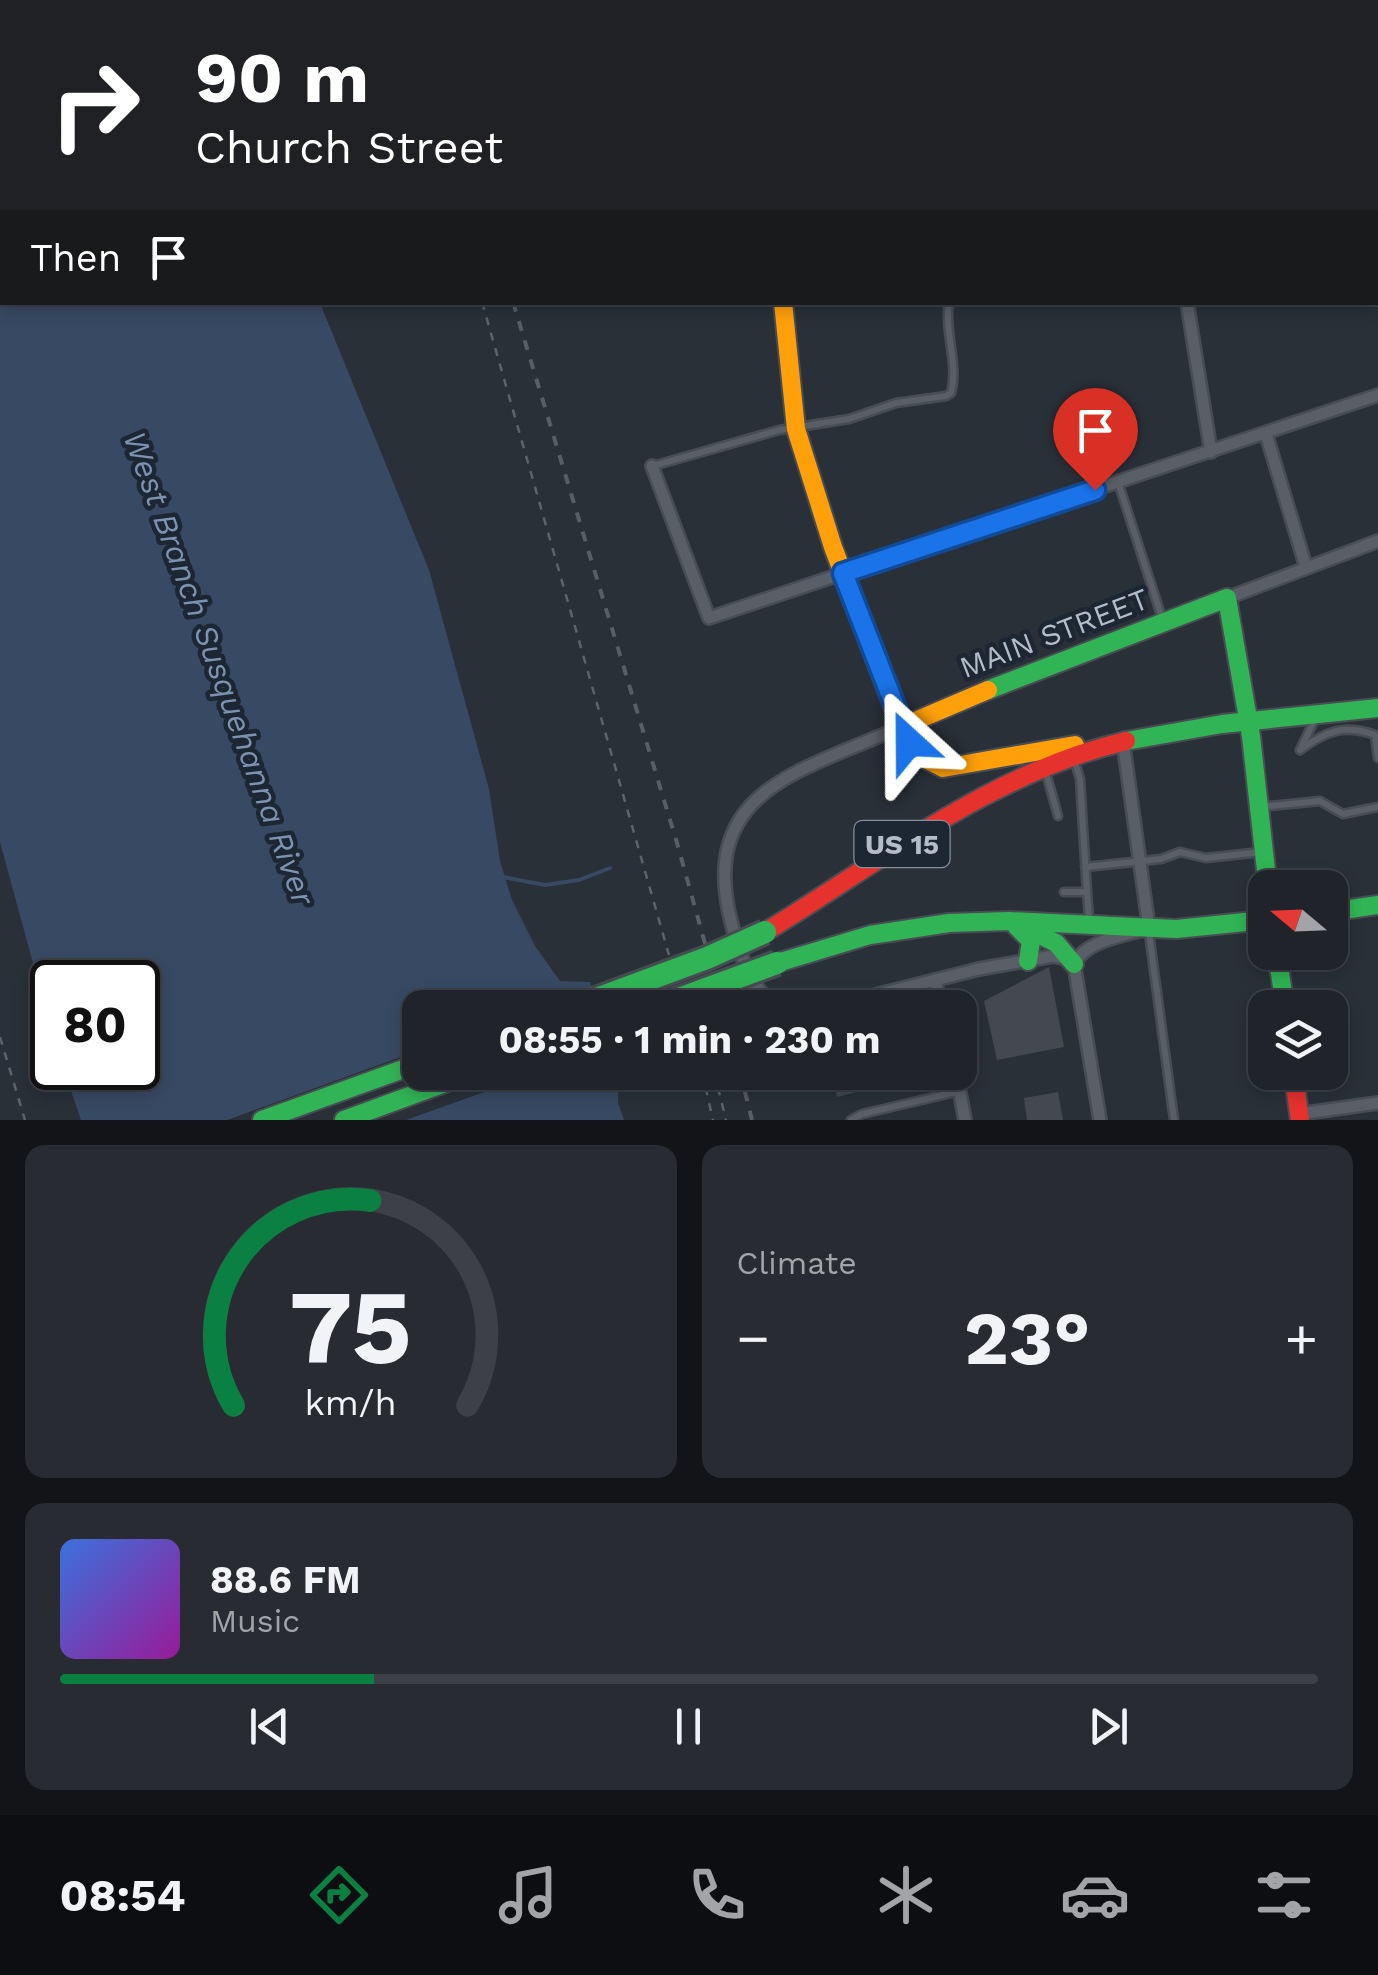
<!DOCTYPE html>
<meta charset="utf-8">
<style>
:root{--surface:#20242a;--page:#282c32;--text:#f1f3f6;--muted:#a2a4a8;--line:#3d4147;--accent:#0b8043}
body{margin:0;font-family:"Work Sans",sans-serif;background:var(--page);color:var(--text);height:100vh;display:flex;flex-direction:column;font-size:38px;white-space:nowrap}
*{box-sizing:border-box;margin:0}
p{font-size:32px;color:var(--muted)}
.icon{flex:none;width:55px;height:55px;fill:none;stroke:currentColor;stroke-width:2;stroke-linecap:round;stroke-linejoin:round}
.map{position:relative;height:1120px;overflow:hidden}
.panel{display:flex;flex-direction:column;gap:25px;padding:25px;background:#121417;flex:1}
.panel>*{flex:none}
.banner{position:absolute;left:0px;top:0px;width:1380px;height:305px;box-shadow:0 5px 15px #0003,0 0 0 2px var(--line);background:#202124;color:#fff;overflow:hidden}
.needle{width:65px;rotate:289deg}
.fabs{position:absolute;left:1248px;top:870px;display:grid;gap:20px}
.fabs a{display:grid;place-items:center;width:100px;height:100px;border-radius:20px;background:var(--surface);box-shadow:0 5px 15px #0003,0 0 0 2px var(--line);font-size:50px}
.speed{position:absolute;left:30px;top:960px;display:flex;gap:20px;font-size:50px;font-weight:700;text-align:center}
.speed>*{display:grid;place-content:center;width:130px;height:130px;border-radius:50%;background:var(--surface);box-shadow:0 5px 15px #0003,0 0 0 2px var(--line);line-height:1}
.speed .limit{border:5px solid #111;border-radius:15px;background:#fff;color:#111}
.pin{position:absolute;display:grid;place-items:center;width:85px;height:85px;color:#fff;margin:-102px -42px;border-radius:50% 50% 50% 0;rotate:-45deg;box-shadow:0 0 10px #0007}
.pin .icon{rotate:45deg}
.me{position:absolute;width:110px;margin:-55px;rotate:336deg;stroke-linejoin:round;filter:drop-shadow(0 0 8px #0008)}
.turn{display:flex;align-items:center;gap:35px;height:210px;padding:0 30px;font-size:45px}
.turn .icon{width:130px;height:130px;stroke-width:2.5}
.turn b{display:block;font-size:70px;line-height:85px}
.then{display:flex;align-items:center;height:95px;padding:0 30px;background:#0003;gap:20px;font-size:38px}
.big{font-size:75px;font-weight:700;line-height:1.1}
.panel .card{flex:1;display:flex;flex-direction:column;justify-content:center;gap:15px;min-width:0;padding:0 35px;border-radius:20px;background:var(--page)}
.panel .dial{align-items:center;gap:0}
.dial svg{height:260px;overflow:visible;fill:none;stroke:var(--line);stroke-width:7;stroke-linecap:round;text-anchor:middle}
.dial text{fill:var(--text);stroke:none}
.song{display:flex;align-items:center;gap:30px}
.cover{width:120px;height:120px;border-radius:15px;background:linear-gradient(135deg,hsl(220 70% 55%),hsl(300 70% 35%))}
.played{height:10px;border-radius:5px;background:linear-gradient(90deg,var(--accent) 25%,var(--line) 25%)}
.keys{display:flex;justify-content:space-around;direction:ltr}
.heat{display:flex;justify-content:space-between;align-items:center;font-size:55px;direction:ltr}
.panel .tiles{flex:1;display:grid;gap:25px;grid-template-columns:1fr 1fr}
.card:last-child{grid-column:span 2}
.trip{position:absolute;left:402px;top:990px;width:575px;height:100px;border-radius:20px;background:var(--surface);box-shadow:0 5px 15px #0003,0 0 0 2px var(--line);font-weight:700;line-height:100px;text-align:center}
.tab-bar{display:flex;height:160px;justify-content:space-around;align-items:center;background:#0d0e11;color:var(--muted)}
.tab-bar .icon{width:70px;height:70px}
.tab-bar .on{color:var(--accent)}
.tab-bar b{font-size:45px;color:var(--text)}
.map>svg:first-child{display:block}
</style>
<div class="map">
<svg width="1378" height="1120" viewBox="0 0 1378 1120">
<rect width="100%" height="100%" fill="#2a3038"/>
<!-- water -->
<path fill="#384963" d="M0,0H236L237,2H2V302L320,303L429,570L489,789L500,861L512,900L535,946L560,981L590,982L600,1007L420,1008V1072L619,1073L618,1103L624,1120H81L63,1068H138V982H52V1033L0,842Z"/>
<!-- pier -->
<path fill="#2a3038" d="M420,1050V1072L537,1073L406,1120H227Z"/>
<g fill="none" stroke-linecap="round" stroke-linejoin="round">
<!-- stream -->
<path stroke="#384963" stroke-width="4" d="M503,877L545,885L579,880L610,868"/>
</g>
<!-- building -->
<g fill="#444950">
<path d="M1049,967L1064,1047L997,1060L984,1001Z"/>
<path d="M831,1072H869L873,1088L837,1097Z"/>
<path d="M1058,1092L1063,1120H1027L1024,1098Z"/>
</g>
<g fill="none" stroke-linecap="round" stroke-linejoin="round">
<defs>
<g id="lane">
<path d="M650,0V2"/>
<path d="M653,466L779,430L849,419L896,403L946,396L951,393C959,365 944,332 949,302"/>
<path d="M1118,482L1163,621"/>
<path d="M1300,750C1326,731 1344,724 1375,735L1378,758"/>
<path d="M1300,750L1314,721"/>
<path d="M1074,759L1080,779L1087,892"/>
<path d="M1046,773L1058,816"/>
<path d="M1259,807L1320,801L1343,814L1378,807"/>
<path d="M1085,867L1161,859L1180,852L1206,858L1261,852"/>
<path d="M1064,892H1087L1089,919"/>
<path d="M1149,933L1174,1120"/>
<path d="M851,1120L862,1114L960,1091"/>
</g>
<g id="street">
<path d="M1150,0V2"/>
<path d="M1187,302L1211,452"/>
<path d="M1266,434L1306,567"/>
<path d="M652,466L709,618L1378,395"/>
<path d="M1227,598L1378,541"/>
<path d="M1074,964C1086,940 1124,936 1149,928L1123,741"/>
<path d="M1074,964L1100,1120"/>
<path d="M935,980L941,1008"/>
<path d="M779,1008C752,991 741,958 733,929C694,790 800,772 901,727"/>
<path d="M824,1008L979,969L1053,956L1067,959"/>
<path d="M956,1072L965,1120"/>
<path d="M1299,1114L1378,1103"/>
</g>
<g id="fast">
<path d="M761,0L762,2"/>
<path d="M988,690L1227,598L1251,736L1268,888"/>
<path d="M1126,741L1222,724L1378,708"/>
<path d="M1330,912L1378,905"/>
<path d="M1016,926L1031,941L1028,961"/>
<path d="M1026,928L1056,943L1074,964"/>
<path d="M1277,952L1285,1008"/>
<path d="M777,963L870,935L949,923L1009,921L1176,929L1265,920"/>
<path d="M262,1120L420,1063"/>
<path d="M344,1120L475,1072"/>
</g>
<g id="slow">
<path d="M783,302L796,429L833,547L901,727L988,690"/>
<path d="M901,727L918,755L943,768L1075,745"/>
</g>
<g id="jam">
<path d="M765,932C882,861 990,773 1126,741"/>
<path d="M1293,1072L1300,1120"/>
</g>
</defs>
<!-- lane casing -->
<use href="#lane" stroke="#484c53" stroke-width="11"/>
<!-- street casing -->
<use href="#street" stroke="#484c53" stroke-width="16"/>
<!-- fast casing -->
<use href="#fast" stroke="#484c53" stroke-width="22"/>
<!-- slow casing -->
<use href="#slow" stroke="#484c53" stroke-width="22"/>
<!-- jam casing -->
<use href="#jam" stroke="#484c53" stroke-width="22"/>
<!-- path -->
<g stroke="#5d636a" stroke-width="2.5" stroke-dasharray="8 8" stroke-linecap="butt">
<path d="M395,0V2"/>
<path d="M482,302L669,955"/>
<path d="M0,1037L25,1120"/>
<path d="M702,1072L713,1120"/>
<path d="M714,1072L726,1120"/>
</g>
<!-- lane -->
<use href="#lane" stroke="#5a5e66" stroke-width="6"/>
<!-- street -->
<use href="#street" stroke="#5a5e66" stroke-width="11"/>
<!-- fast -->
<use href="#fast" stroke="#30b455" stroke-width="18"/>
<!-- slow -->
<use href="#slow" stroke="#ff9f0a" stroke-width="18"/>
<!-- jam -->
<use href="#jam" stroke="#e5322d" stroke-width="18"/>
<!-- rail -->
<g stroke="#595d64" stroke-width="4" stroke-dasharray="10 10" stroke-linecap="butt">
<path d="M424,0L425,2"/>
<path d="M513,302L677,843L723,1008"/>
<path d="M740,1072L752,1120"/>
</g>
<defs>
<g id="fast-bridge">
<path d="M572,1008L707,958L765,932"/>
<path d="M654,1008L777,963"/>
</g>
</defs>
<!-- fast-bridge casing -->
<use href="#fast-bridge" stroke="#474c53" stroke-width="28" stroke-linecap="butt"/>
<!-- fast-bridge -->
<use href="#fast-bridge" stroke="#30b455" stroke-width="22"/>
</g>
<g fill="none" stroke-linecap="round" stroke-linejoin="round">
<defs>
<path id="route" d="M909,742L843,573L1095,490"/>
</defs>
<!-- route casing -->
<use href="#route" stroke="#114b97" stroke-width="25"/>
<!-- route -->
<use href="#route" stroke="#1a73e8" stroke-width="18"/>
</g>
<g text-anchor="middle" dominant-baseline="central" stroke-width="9" stroke-linejoin="round" paint-order="stroke">
<!-- shield labels -->
<rect fill="#1d2633" stroke="#878f9c" stroke-width="2.5" x="854.5" y="821" width="95" height="46" rx="8"/>
<g font-size="28" font-weight="bold" fill="#b4bcc9">
<text x="902" y="844">US 15</text>
</g>
<!-- street labels -->
<g font-size="30" fill="#b4bcc9" stroke="#1d2633">
<text transform="translate(1054 633) rotate(-21)">MAIN STREET</text>
</g>
<!-- water labels -->
<g font-size="32" font-style="italic" fill="#7c92b1" stroke="#1d2633">
<text transform="translate(219 668) rotate(70)">West Branch Susquehanna River</text>
</g>
</g>
</svg>
<div class="fabs">
<a><svg class="needle" viewBox="-14 -14 28 28"><path d="M0-13l5 13h-10z" fill="#e53935"/><path d="M0 13l5-13h-10z" fill="#a2a4a8"/></svg></a>
<a><svg class="icon" aria-label="layers" viewBox="0 0 24 24"><path d="M12 4l9 5-9 5-9-5zM3 14l9 5 9-5"/></svg></a>
</div>
<div class="speed"><div class="limit">80</div></div>
<div class="pin" style="left:1095px;top:490px;background:#d93025"><svg class="icon" aria-label="arrive" viewBox="0 0 24 24"><path d="M6 21V4h12l-3 4 3 4H6"/></svg></div>
<svg class="me" style="left:909px;top:742px" viewBox="-20 -20 40 40"><path d="M0-17L14 15 0 8-14 15z" fill="#1a73e8" stroke="#fff" stroke-width="4"/></svg>
<div class="trip">08:55 · 1 min · 230 m</div>
<div class="banner">
<div class="turn"><svg class="icon" aria-label="right" viewBox="0 0 24 24"><path d="M7 20v-9h11M14 6l5 5-5 5"/></svg><div><b>90 m</b>Church Street</div></div>
<div class="then">Then<svg class="icon" aria-label="arrive" viewBox="0 0 24 24"><path d="M6 21V4h12l-3 4 3 4H6"/></svg></div>
</div>
</div>
<section class="panel">
<div class="tiles">
<div class="card dial"><svg viewBox="0 0 100 80">
<path d="M14 69A42 42 0 1 1 86 69"/>
<path d="M14 69A42 42 0 0 1 56 6" stroke="#0b8043"/>
<text x="50" y="56" font-size="32" font-weight="700">75</text>
<text x="50" y="72" font-size="11">km/h</text>
</svg></div>
<div class="card"><p>Climate</p>
<div class="heat"><a>−</a><b class="big">23°</b><a>+</a></div>
</div>
<div class="card">
<div class="song"><i class="cover"></i><div><b>88.6 FM</b><p>Music</p></div></div>
<div class="played"></div>
<div class="keys"><svg class="icon" aria-label="previous" viewBox="0 0 24 24"><path d="M18 5L8 12l10 7zM5 5v14"/></svg><svg class="icon" aria-label="pause" viewBox="0 0 24 24"><path d="M8 5v14M16 5v14"/></svg><svg class="icon" aria-label="next" viewBox="0 0 24 24"><path d="M6 5l10 7-10 7zM19 5v14"/></svg></div>
</div>
</div>
</section>
<nav class="tab-bar">
<b>08:54</b>
<svg class="icon on" aria-label="directions" viewBox="0 0 24 24"><path d="M12 3l9 9-9 9-9-9zM9 14v-3h6M13 9l2 2-2 2"/></svg>
<svg class="icon" aria-label="music" viewBox="0 0 24 24"><path d="M9 18V5l10-2v13"/><circle cx="6" cy="18" r="3"/><circle cx="16" cy="16" r="3"/></svg>
<svg class="icon" aria-label="phone" viewBox="0 0 24 24"><path d="M5 4h4l2 5-3 2q2 4 5 5l2-3 5 2v4C11 20 4 13 5 4z"/></svg>
<svg class="icon" aria-label="climate" viewBox="0 0 24 24"><path d="M12 3v18M4 7l16 10M4 17L20 7"/></svg>
<svg class="icon" aria-label="car" viewBox="0 0 24 24"><path d="M5 17H2v-5l4-1 3-4h7l3 4 3 1v5h-3M9 17h6M6 11h13"/><circle cx="7" cy="17" r="2"/><circle cx="17" cy="17" r="2"/></svg>
<svg class="icon" aria-label="filters" viewBox="0 0 24 24"><path d="M4 7h16M4 17h16"/><circle cx="9" cy="7" r="2"/><circle cx="15" cy="17" r="2"/></svg>
</nav>
